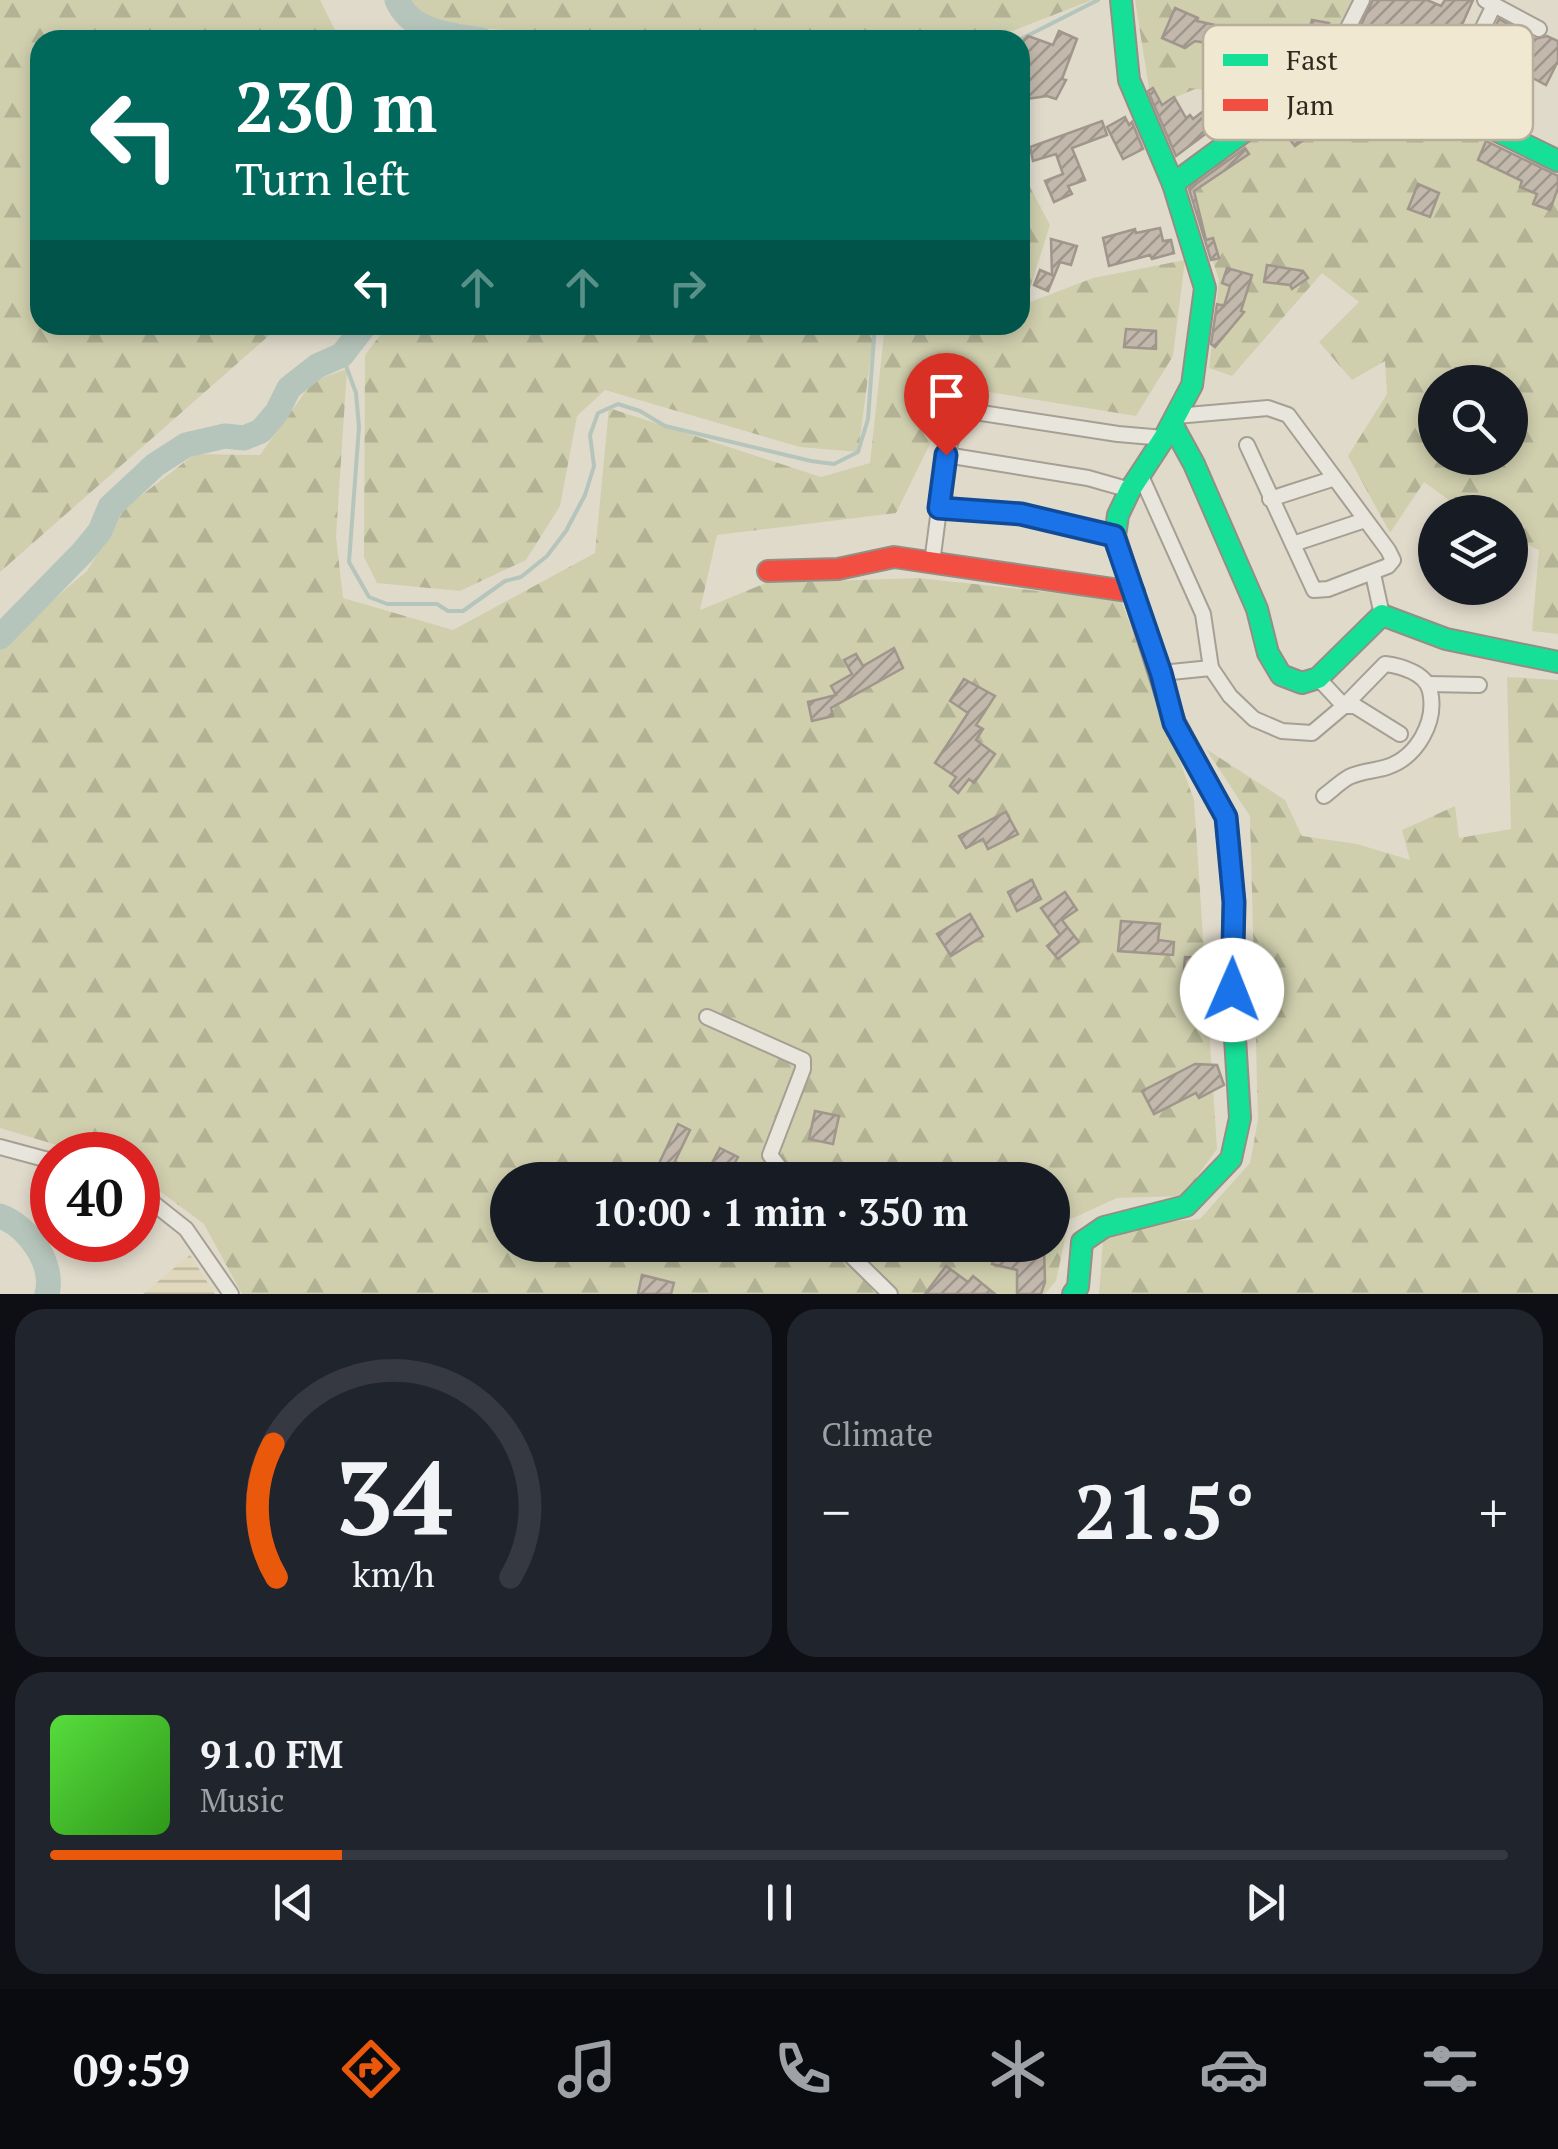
<!DOCTYPE html>
<meta charset="utf-8">
<style>
:root{--surface:#171b24;--page:#20242c;--text:#f1f3f6;--muted:#9ea1a6;--line:#363941;--accent:#ea580c}
body{margin:0;font-family:"PT Serif",serif;background:var(--page);color:var(--text);height:100vh;display:flex;flex-direction:column;font-size:38px;white-space:nowrap}
*{box-sizing:border-box;margin:0}
p{font-size:32px;color:var(--muted)}
.icon{flex:none;width:55px;height:55px;fill:none;stroke:currentColor;stroke-width:2;stroke-linecap:round;stroke-linejoin:round}
.map{position:relative;height:1294px;overflow:hidden}
.side{display:flex;flex-direction:column;gap:15px;padding:15px;background:#0d0f14;flex:1}
.side>*{flex:none}
.hud{position:absolute;left:30px;top:30px;width:1000px;height:305px;border-radius:30px;box-shadow:0 5px 15px #0003;background:#00695c;color:#fff;overflow:hidden}
.tools{position:absolute;left:1418px;top:365px;display:grid;gap:20px}
.tools a{display:grid;place-items:center;width:110px;height:110px;border-radius:50%;background:var(--surface);box-shadow:0 5px 15px #0003;font-size:50px}
.speed{position:absolute;left:30px;top:1132px;display:flex;gap:20px;font-size:50px;font-weight:700;text-align:center}
.speed>*{display:grid;place-content:center;width:130px;height:130px;border-radius:50%;background:var(--surface);box-shadow:0 5px 15px #0003;line-height:1}
.speed .limit{border:15px solid #d22;background:#fff;color:#111}
.pin{position:absolute;display:grid;place-items:center;width:85px;height:85px;color:#fff;margin:-102px -42px;border-radius:50% 50% 50% 0;rotate:-45deg;box-shadow:0 0 10px #0007}
.pin .icon{rotate:45deg}
.me{position:absolute;width:110px;margin:-55px;rotate:1deg;stroke-linejoin:round;filter:drop-shadow(0 0 8px #0008)}
.turn{display:flex;align-items:center;gap:35px;height:210px;padding:0 40px;font-size:45px}
.turn .icon{width:130px;height:130px;stroke-width:2.5}
.turn b{display:block;font-size:70px;line-height:85px}
.lanes{display:flex;align-items:center;height:95px;padding:0 40px;background:#0003;justify-content:center;gap:50px;direction:ltr}
.lanes .off{opacity:.35}
.big{font-size:75px;font-weight:700;line-height:1.1}
.side .widget{flex:1;display:flex;flex-direction:column;justify-content:center;gap:15px;min-width:0;padding:0 35px;border-radius:30px;background:var(--page)}
.side .dial{align-items:center;gap:0}
.dial svg{height:260px;overflow:visible;fill:none;stroke:var(--line);stroke-width:7;stroke-linecap:round;text-anchor:middle}
.dial text{fill:var(--text);stroke:none}
.song{display:flex;align-items:center;gap:30px}
.cover{width:120px;height:120px;border-radius:15px;background:linear-gradient(135deg,hsl(110 70% 55%),hsl(110 70% 35%))}
.played{height:10px;border-radius:5px;background:linear-gradient(90deg,var(--accent) 20%,var(--line) 20%)}
.keys{display:flex;justify-content:space-around;direction:ltr}
.heat{display:flex;justify-content:space-between;align-items:center;font-size:55px;direction:ltr}
.side .tiles{flex:1;display:grid;gap:15px;grid-template-columns:1fr 1fr}
.widget:last-child{grid-column:span 2}
.trip{position:absolute;left:490px;top:1162px;width:580px;height:100px;border-radius:50px;background:var(--surface);box-shadow:0 5px 15px #0003;font-weight:700;line-height:100px;text-align:center}
.tab-bar{display:flex;height:160px;justify-content:space-around;align-items:center;background:#090b0e;color:var(--muted)}
.tab-bar .icon{width:70px;height:70px}
.tab-bar .on{color:var(--accent)}
.tab-bar b{font-size:45px;color:var(--text)}
.map>svg:first-child{display:block}
</style>
<div class="map">
<svg width="1558" height="1294" viewBox="0 0 1558 1294">
<defs>
<pattern id="farmland-rules" width="6" height="5" patternUnits="userSpaceOnUse" patternTransform="scale(2.5)"><rect width="6" height="5" fill="#dfd8bc"/><path d="M0 2.5h6" fill="none" stroke="#c0b9a1"/></pattern>
<pattern id="forest-firs" width="22" height="20" patternUnits="userSpaceOnUse" patternTransform="scale(2.5)"><rect width="22" height="20" fill="#cfcfae"/><path d="M5 1l3.5 6h-7zM16 11l3.5 6h-7z" fill="#b2b295"/></pattern>
<pattern id="building-hatch" width="6" height="6" patternUnits="userSpaceOnUse" patternTransform="scale(2.5)"><rect width="6" height="6" fill="#c3b8ac"/><path d="M-1 1l2-2M0 6l6-6M5 7l2-2" fill="none" stroke="#9f968b"/></pattern>
</defs>
<rect width="100%" height="100%" fill="#e0dacb"/>
<!-- farmland -->
<path fill="url(#farmland-rules)" d="M190,1255L215,1294H143Z"/>
<!-- forest -->
<g fill="url(#forest-firs)" fill-rule="evenodd">
<path d="M0,0H320L340,40H40V325H281L0,572Z"/>
<path d="M407,0H1092L989,40H552L541,33L419,23Z"/>
<path d="M1135,0H1409L1152,107Z"/>
<path d="M1346,98L1493,143L1558,179V634L1532,631L1539,550L1512,537L1510,539V512H1440L1449,500L1424,482L1390,533L1348,456L1387,394L1385,361L1352,380L1319,342L1359,302L1322,273L1232,376L1209,368L1219,280L1188,186L1278,122ZM1435,382H1510V458H1435Z"/>
<path d="M1020,184L1030,187L1050,225L1025,304L1093,278L1185,260L1173,356L1136,416L958,387L896,513L717,535L700,610L766,583L918,578L1121,600L1194,800L1217,1149L1183,1196L1117,1198L1069,1220L1056,1281L1045,1294H242L204,1224L138,1175V1155H90L0,1128V645L87,571L125,508L195,454L260,455L313,381L347,369L336,537L343,598L453,630L595,553L609,408L821,477L870,463L885,325H1020ZM508,1180H1052V1245H508Z"/>
<path d="M388,325H875L858,452L800,447L605,390L577,416L560,506L526,560L460,591L377,583L364,557L365,355Z"/>
<path d="M1507,677L1558,680V1294H1099L1104,1227L1200,1219L1250,1163L1258,1120L1250,816L1206,749L1285,800L1302,836L1357,844L1410,860L1402,830L1455,806L1459,838L1511,829Z"/>
</g>
<!-- garden -->
<path fill="#cfcfae" d="M1189,45L1253,55L1248,96L1183,87Z"/>
<g fill="none" stroke-linecap="round" stroke-linejoin="round">
<!-- stream -->
<g stroke="#b6c5bc" stroke-width="4">
<path d="M1019,40L1098,0"/>
<path d="M342,355L356,393L359,427L349,562L369,597L387,604H437L448,611H463L505,581L521,577L547,556L566,531L585,495L594,466L590,435L598,413L618,404L640,411L665,426L811,461L834,464L858,452L868,419L875,325"/>
</g>
<!-- river -->
<g stroke="#b6c5bc" stroke-width="25">
<path d="M397,0C411,33 451,35 482,40"/>
<path d="M0,637L83,552L100,531L110,507L155,465L186,445L225,436L244,438L261,431L277,412L289,388L317,366L342,355L365,325"/>
<path d="M0,1216C28,1226 55,1264 47,1294"/>
</g>
</g>
<!-- building -->
<g fill="url(#building-hatch)" stroke="#a0968b" stroke-width="2.5">
<path d="M1373,0H1427L1441,6L1445,0H1473L1454,43L1416,29L1401,68L1412,72L1407,85L1342,64Z"/>
<path d="M1175,8L1198,18L1197,21L1274,38L1269,59L1253,55L1254,51L1195,41L1185,48L1162,38Z"/>
<path d="M1499,19L1535,39L1547,36L1558,41V61L1546,85L1527,75L1519,98L1502,91L1499,99L1481,94L1483,90L1455,81L1461,63L1469,68L1477,63L1484,65L1490,45L1487,44Z"/>
<path d="M1312,20L1329,23L1322,56L1313,53L1311,63L1301,60Z"/>
<path d="M1059,31L1077,39L1062,79L1066,80L1056,99L1047,96L1020,100V44L1028,36L1053,45Z"/>
<path d="M1153,88L1162,105L1174,97L1186,118L1190,115L1193,119L1210,106L1206,100L1215,94L1221,102L1227,98L1236,111L1176,156L1148,91Z"/>
<path d="M1338,99L1340,106L1306,118L1315,132L1295,146L1280,127L1322,101Z"/>
<path d="M1125,117L1129,125L1132,122L1143,149L1123,159L1107,127Z"/>
<path d="M1102,121L1107,135L1072,148L1085,180L1068,186L1072,194L1054,202L1045,181L1063,174L1056,154L1033,161L1030,147Z"/>
<path d="M1486,141L1558,176V188L1550,210L1533,204L1537,194L1520,187L1522,181L1478,160Z"/>
<path d="M1245,148L1249,154L1194,191L1206,240L1213,238L1219,258L1211,260L1189,189Z"/>
<path d="M1418,184L1439,193L1430,217L1408,209Z"/>
<path d="M1160,228L1163,241L1171,240L1174,253L1152,259L1150,255L1109,266L1103,238L1135,229L1136,233Z"/>
<path d="M1051,239L1077,246L1071,265L1060,262L1048,291L1034,285L1040,270L1052,275Z"/>
<path d="M1267,265L1303,271L1308,278L1292,289L1290,285L1264,282Z"/>
<path d="M1227,268L1252,275L1241,311L1244,312L1215,347L1211,344L1217,304L1224,306L1230,286L1222,283Z"/>
<path d="M1126,329L1156,331V349L1124,347Z"/>
<path d="M894,648L903,668L831,708L833,716L812,721L808,702L836,695L831,686L852,674L844,660L856,654L863,666Z"/>
<path d="M964,679L995,696L976,725L983,729L976,740L995,754L974,783L969,779L958,793L950,786L956,777L935,763L968,713L950,701Z"/>
<path d="M1006,812L1018,834L988,849L983,839L966,848L959,836Z"/>
<path d="M1032,880L1041,899L1017,911L1008,892Z"/>
<path d="M1065,892L1077,910L1062,920L1079,942L1058,959L1047,946L1060,935L1041,908Z"/>
<path d="M970,914L983,936L951,956L937,934Z"/>
<path d="M1121,921L1160,924L1158,940L1174,942L1173,955L1118,951Z"/>
<path d="M1185,957L1213,958L1211,996L1182,995Z"/>
<path d="M1195,1064L1217,1065L1224,1085L1199,1098L1196,1093L1154,1114L1142,1091Z"/>
<path d="M815,1111L839,1116L833,1144L809,1139Z"/>
<path d="M678,1124L690,1130L666,1180H651Z"/>
<path d="M720,1148L738,1157L734,1164L760,1180H703Z"/>
<path d="M997,1245H1029L1044,1249L1045,1282L1041,1294H1017V1270L992,1264Z"/>
<path d="M946,1266L968,1282L973,1276L995,1294H925Z"/>
<path d="M642,1275L674,1283L671,1294H638Z"/>
</g>
<g fill="none" stroke-linecap="round" stroke-linejoin="round">
<defs>
<g id="street">
<path d="M1485,0L1539,29"/>
<path d="M1469,57L1494,5"/>
<path d="M1318,88L1362,0"/>
<path d="M1176,416L1268,408L1288,415L1388,550L1393,560L1388,566L1328,589L1314,590L1247,445"/>
<path d="M946,455L1088,478L1130,490"/>
<path d="M1141,476L1203,614L1211,668L1230,696L1254,719L1282,731L1312,733L1344,706H1355L1400,734"/>
<path d="M1270,499L1332,479"/>
<path d="M939,508L1021,515L1115,536"/>
<path d="M1293,544L1365,520"/>
<path d="M932,563L946,455L962,410L1118,434L1164,438"/>
<path d="M1373,574L1382,615"/>
<path d="M1161,673L1211,668"/>
<path d="M1318,678L1344,706L1385,664C1401,666 1426,673 1430,691C1437,722 1417,757 1387,767C1375,771 1361,771 1349,777C1340,782 1332,790 1324,796"/>
<path d="M1428,684L1479,685"/>
<path d="M707,1017L803,1060V1069L770,1155L789,1180"/>
<path d="M0,1147L52,1161"/>
<path d="M138,1191L186,1229L231,1294"/>
<path d="M840,1245L890,1294"/>
</g>
<g id="fast">
<path d="M1173,184L1272,111L1318,88L1357,82L1493,129L1558,161"/>
<path d="M1172,424L1194,464L1257,609L1268,653L1281,675L1302,683L1318,678L1382,615L1446,639L1558,662"/>
<path d="M1073,1294L1078,1287L1082,1242L1104,1227L1186,1206L1231,1159L1240,1118L1232,990L1234,902L1226,817L1175,723L1115,536L1118,515L1130,490L1164,438L1192,385L1205,288L1173,184L1129,80L1121,0"/>
</g>
<path id="jam" d="M768,571L838,569L894,557L1134,592"/>
</defs>
<!-- street casing -->
<use href="#street" stroke="#a59f94" stroke-width="18"/>
<!-- fast casing -->
<use href="#fast" stroke="#958e84" stroke-width="24"/>
<!-- jam casing -->
<use href="#jam" stroke="#958e84" stroke-width="24"/>
<!-- street -->
<use href="#street" stroke="#e8e5dc" stroke-width="14"/>
<!-- fast -->
<use href="#fast" stroke="#16e098" stroke-width="20"/>
<!-- jam -->
<use href="#jam" stroke="#f24e42" stroke-width="20"/>
</g>
<g fill="none" stroke-linecap="round" stroke-linejoin="round">
<defs>
<path id="route" d="M946,455L939,508L1021,514L1114,536L1161,673L1174,723L1226,817L1234,902L1232,990"/>
</defs>
<!-- route casing -->
<use href="#route" stroke="#114b97" stroke-width="25"/>
<!-- route -->
<use href="#route" stroke="#1a73e8" stroke-width="18"/>
</g>
<!-- legend -->
<rect x="1203" y="25" width="330" height="115" rx="15" fill="#f1e8d1" stroke="#b8ae9b" stroke-width="2.5"/>
<rect x="1223" y="54" width="45" height="12" fill="#16e098"/>
<rect x="1223" y="99" width="45" height="12" fill="#f24e42"/>
<g font-size="28" fill="#32281e">
<text x="1286" y="70">Fast</text>
<text x="1286" y="115">Jam</text>
</g>
</svg>
<div class="tools">
<a><svg class="icon" aria-label="search" viewBox="0 0 24 24"><circle cx="10" cy="10" r="6"/><path d="M15 15l6 6"/></svg></a>
<a><svg class="icon" aria-label="layers" viewBox="0 0 24 24"><path d="M12 4l9 5-9 5-9-5zM3 14l9 5 9-5"/></svg></a>
</div>
<div class="speed"><div class="limit">40</div></div>
<div class="pin" style="left:946px;top:455px;background:#d93025"><svg class="icon" aria-label="arrive" viewBox="0 0 24 24"><path d="M6 21V4h12l-3 4 3 4H6"/></svg></div>
<svg class="me" style="left:1232px;top:990px" viewBox="-20 -20 40 40"><circle r="19" fill="#fff"/><path d="M0-13L10 11 0 6-10 11z" fill="#1a73e8"/></svg>
<div class="trip">10:00 · 1 min · 350 m</div>
<div class="hud">
<div class="turn"><svg class="icon" aria-label="left" viewBox="0 0 24 24"><path d="M17 20v-9H6M10 6l-5 5 5 5"/></svg><div><b>230 m</b>Turn left</div></div>
<div class="lanes"><svg class="icon" aria-label="left" viewBox="0 0 24 24"><path d="M17 20v-9H6M10 6l-5 5 5 5"/></svg><svg class="icon off" aria-label="ahead" viewBox="0 0 24 24"><path d="M12 20V5M6 11l6-6 6 6"/></svg><svg class="icon off" aria-label="ahead" viewBox="0 0 24 24"><path d="M12 20V5M6 11l6-6 6 6"/></svg><svg class="icon off" aria-label="right" viewBox="0 0 24 24"><path d="M7 20v-9h11M14 6l5 5-5 5"/></svg></div>
</div>
</div>
<section class="side">
<div class="tiles">
<div class="widget dial"><svg viewBox="0 0 100 80">
<path d="M14 69A42 42 0 1 1 86 69"/>
<path d="M14 69A42 42 0 0 1 13 28" stroke="#ea580c"/>
<text x="50" y="56" font-size="32" font-weight="700">34</text>
<text x="50" y="72" font-size="11">km/h</text>
</svg></div>
<div class="widget"><p>Climate</p>
<div class="heat"><a>−</a><b class="big">21.5°</b><a>+</a></div>
</div>
<div class="widget">
<div class="song"><i class="cover"></i><div><b>91.0 FM</b><p>Music</p></div></div>
<div class="played"></div>
<div class="keys"><svg class="icon" aria-label="previous" viewBox="0 0 24 24"><path d="M18 5L8 12l10 7zM5 5v14"/></svg><svg class="icon" aria-label="pause" viewBox="0 0 24 24"><path d="M8 5v14M16 5v14"/></svg><svg class="icon" aria-label="next" viewBox="0 0 24 24"><path d="M6 5l10 7-10 7zM19 5v14"/></svg></div>
</div>
</div>
</section>
<nav class="tab-bar">
<b>09:59</b>
<svg class="icon on" aria-label="directions" viewBox="0 0 24 24"><path d="M12 3l9 9-9 9-9-9zM9 14v-3h6M13 9l2 2-2 2"/></svg>
<svg class="icon" aria-label="music" viewBox="0 0 24 24"><path d="M9 18V5l10-2v13"/><circle cx="6" cy="18" r="3"/><circle cx="16" cy="16" r="3"/></svg>
<svg class="icon" aria-label="phone" viewBox="0 0 24 24"><path d="M5 4h4l2 5-3 2q2 4 5 5l2-3 5 2v4C11 20 4 13 5 4z"/></svg>
<svg class="icon" aria-label="climate" viewBox="0 0 24 24"><path d="M12 3v18M4 7l16 10M4 17L20 7"/></svg>
<svg class="icon" aria-label="car" viewBox="0 0 24 24"><path d="M5 17H2v-5l4-1 3-4h7l3 4 3 1v5h-3M9 17h6M6 11h13"/><circle cx="7" cy="17" r="2"/><circle cx="17" cy="17" r="2"/></svg>
<svg class="icon" aria-label="filters" viewBox="0 0 24 24"><path d="M4 7h16M4 17h16"/><circle cx="9" cy="7" r="2"/><circle cx="15" cy="17" r="2"/></svg>
</nav>
